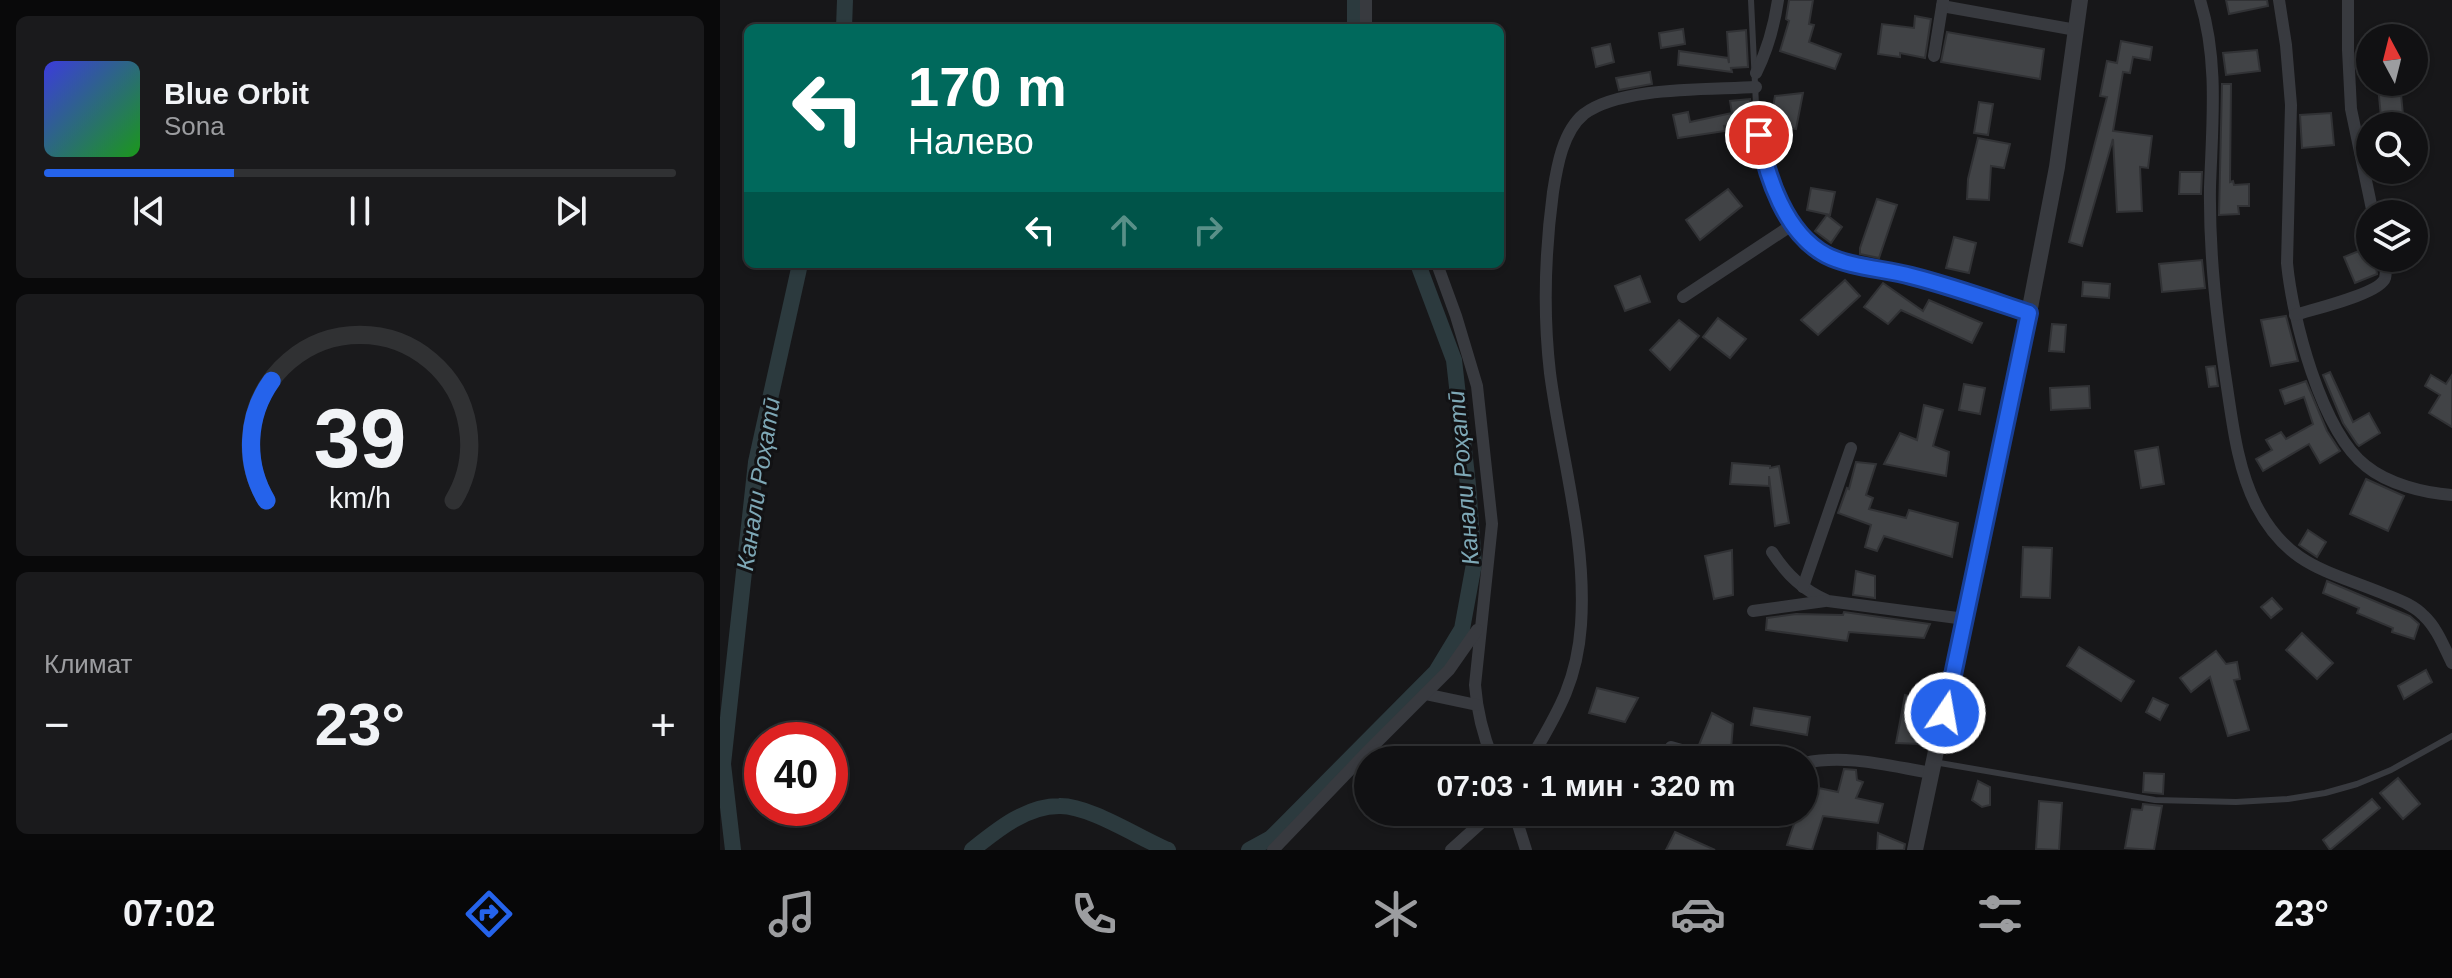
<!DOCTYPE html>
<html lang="ru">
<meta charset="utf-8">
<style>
:root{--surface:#111113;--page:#1a1a1c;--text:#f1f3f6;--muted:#9c9da0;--line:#303133;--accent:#2563eb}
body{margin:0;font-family:Arial,sans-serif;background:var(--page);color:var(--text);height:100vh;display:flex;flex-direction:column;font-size:30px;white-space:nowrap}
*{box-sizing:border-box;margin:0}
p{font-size:26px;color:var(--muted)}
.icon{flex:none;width:44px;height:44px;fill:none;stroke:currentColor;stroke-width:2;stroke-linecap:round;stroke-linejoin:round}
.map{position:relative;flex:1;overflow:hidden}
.sheet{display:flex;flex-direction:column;gap:16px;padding:16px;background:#09090a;width:720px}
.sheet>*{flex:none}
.hud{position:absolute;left:24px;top:24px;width:760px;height:244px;border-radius:12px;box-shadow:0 2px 6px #0004,0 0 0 2px var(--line);background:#00695c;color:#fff;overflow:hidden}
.needle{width:52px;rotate:353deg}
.controls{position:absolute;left:1636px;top:24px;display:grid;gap:16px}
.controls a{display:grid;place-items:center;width:72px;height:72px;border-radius:50%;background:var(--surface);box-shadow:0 2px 6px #0004,0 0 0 2px var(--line);font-size:40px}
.speed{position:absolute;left:24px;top:722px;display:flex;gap:16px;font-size:40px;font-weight:700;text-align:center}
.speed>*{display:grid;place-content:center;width:104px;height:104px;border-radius:50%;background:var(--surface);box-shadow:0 2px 6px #0004,0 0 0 2px var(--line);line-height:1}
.speed .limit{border:12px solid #d22;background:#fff;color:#111}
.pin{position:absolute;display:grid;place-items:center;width:68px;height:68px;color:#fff;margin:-34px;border:4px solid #fff;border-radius:50%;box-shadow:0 2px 8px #0007}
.me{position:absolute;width:88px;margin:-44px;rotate:12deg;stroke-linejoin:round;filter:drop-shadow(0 0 6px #0008)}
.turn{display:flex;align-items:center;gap:28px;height:168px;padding:0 32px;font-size:36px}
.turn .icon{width:104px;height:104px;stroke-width:2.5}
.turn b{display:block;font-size:56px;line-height:68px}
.lanes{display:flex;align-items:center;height:76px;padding:0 32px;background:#0003;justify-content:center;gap:40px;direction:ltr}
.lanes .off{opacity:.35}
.big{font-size:60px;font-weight:800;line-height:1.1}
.sheet .tile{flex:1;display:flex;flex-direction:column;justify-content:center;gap:12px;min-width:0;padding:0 28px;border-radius:12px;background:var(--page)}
.sheet .dial{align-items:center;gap:0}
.dial svg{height:208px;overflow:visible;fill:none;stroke:var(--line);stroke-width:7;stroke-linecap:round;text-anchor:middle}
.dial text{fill:var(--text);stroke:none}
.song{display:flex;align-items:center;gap:24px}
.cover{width:96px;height:96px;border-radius:12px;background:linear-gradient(135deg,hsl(240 70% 55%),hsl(120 70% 35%))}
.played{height:8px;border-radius:4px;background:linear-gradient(90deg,var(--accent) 30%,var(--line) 30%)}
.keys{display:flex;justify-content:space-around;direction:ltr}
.heat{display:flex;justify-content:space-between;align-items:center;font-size:44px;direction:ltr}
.trip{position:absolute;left:634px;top:746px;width:464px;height:80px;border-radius:40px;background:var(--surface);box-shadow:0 2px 6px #0004,0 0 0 2px var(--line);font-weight:800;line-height:80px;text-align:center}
.tabs{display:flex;height:128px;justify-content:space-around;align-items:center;background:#070708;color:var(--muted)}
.tabs .icon{width:56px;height:56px}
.tabs .on{color:var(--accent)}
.tabs b{font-size:36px;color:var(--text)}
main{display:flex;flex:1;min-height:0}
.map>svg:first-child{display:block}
</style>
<main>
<section class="sheet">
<div class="tile">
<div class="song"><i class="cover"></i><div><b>Blue Orbit</b><p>Sona</p></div></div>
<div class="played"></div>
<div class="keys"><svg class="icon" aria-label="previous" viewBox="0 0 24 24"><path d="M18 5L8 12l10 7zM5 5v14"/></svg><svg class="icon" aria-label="pause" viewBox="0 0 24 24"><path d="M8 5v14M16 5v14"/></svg><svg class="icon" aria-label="next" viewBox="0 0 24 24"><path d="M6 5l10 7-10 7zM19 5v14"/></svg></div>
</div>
<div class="tile dial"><svg viewBox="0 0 100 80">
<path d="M14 69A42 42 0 1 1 86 69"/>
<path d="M14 69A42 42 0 0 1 16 23" stroke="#2563eb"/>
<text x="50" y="56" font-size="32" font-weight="700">39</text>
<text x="50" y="72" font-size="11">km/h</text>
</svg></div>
<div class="tile"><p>Климат</p>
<div class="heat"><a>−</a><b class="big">23°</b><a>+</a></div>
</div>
</section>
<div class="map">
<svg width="1732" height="850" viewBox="0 0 1732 850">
<rect width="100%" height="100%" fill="#171719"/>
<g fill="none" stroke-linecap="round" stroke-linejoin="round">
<!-- canal -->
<g stroke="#2c3a3e" stroke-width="16">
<path d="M124,28L125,0"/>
<path d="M635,28V0"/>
<path d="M13,850L3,764L36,462L80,264"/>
<path d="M252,850C277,830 306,806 339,806C369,805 419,838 448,850"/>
<path d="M529,850L551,838L716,672L742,629L754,564L748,485L734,360L698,264"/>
</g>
</g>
<!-- building -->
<g fill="#414346" stroke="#313235" stroke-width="2">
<path d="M1069,0H1093L1089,24L1094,25L1089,42L1121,54L1115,69L1060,51L1069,21L1066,19Z"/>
<path d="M1506,0H1547L1548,6L1509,14Z"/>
<path d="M1195,16L1211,19L1205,58L1180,53V57L1158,54L1162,24L1194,28Z"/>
<path d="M963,29L965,44L941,48L939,33Z"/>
<path d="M1026,30L1028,67L1011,68L1012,72L958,65L959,51L1008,58L1009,63L1007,32Z"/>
<path d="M1227,32L1324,49L1320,79L1221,62Z"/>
<path d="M1401,41L1432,47L1430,60L1413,57L1410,73L1403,72L1393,131L1432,136L1428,168L1420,167L1422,211L1397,212L1393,139L1362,246L1349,242L1387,97L1380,96L1387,61L1397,63Z"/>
<path d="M890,44L894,62L876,67L872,48Z"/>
<path d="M1537,50L1540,71L1506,75L1503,53Z"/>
<path d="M930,72L932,84L899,90L896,78Z"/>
<path d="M1502,84H1511L1510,182L1513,181L1514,185L1529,184V206H1518L1519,214L1499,215Z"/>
<path d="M1680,84L1683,115L1661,117L1658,86Z"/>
<path d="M1083,93L1076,129L1050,124L1055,96Z"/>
<path d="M1030,99L1032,123L1004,126L1005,131L958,138L953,115L968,112L970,122L1012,113L1010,101Z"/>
<path d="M1259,102L1273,104L1268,135L1254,133Z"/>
<path d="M1611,113L1614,145L1582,148L1580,115Z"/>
<path d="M1258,138L1290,144L1284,168L1271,166L1269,200L1247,199L1248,179Z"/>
<path d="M1460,172H1482L1481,194H1459Z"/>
<path d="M1091,188L1115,192L1110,215L1087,210Z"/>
<path d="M1008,189L1022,206L980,240L966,220Z"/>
<path d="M1157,199L1177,205L1159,258L1140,254V248Z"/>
<path d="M1107,215L1122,227L1111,243L1095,231Z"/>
<path d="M1234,237L1256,243L1249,273L1226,268Z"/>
<path d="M1649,247L1650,258H1653L1656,267L1657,274L1635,283L1624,257Z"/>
<path d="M1482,260L1485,288L1442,292L1439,264Z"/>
<path d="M920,276L930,302L905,311L895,286Z"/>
<path d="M1125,280L1140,296L1098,335L1081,320Z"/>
<path d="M1363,282L1390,284L1389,298L1362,296Z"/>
<path d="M1163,283L1203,311L1209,300L1262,323L1252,343L1181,310L1168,324L1144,307Z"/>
<path d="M1566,316L1578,361L1551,366L1541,320Z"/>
<path d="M998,318L1026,339L1010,358L983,337Z"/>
<path d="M959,320L979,336L950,370L930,350Z"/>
<path d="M1332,324L1346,325L1344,352L1329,351Z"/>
<path d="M1495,366L1498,386L1489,387L1486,367Z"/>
<path d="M1610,372L1633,422L1649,413L1660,433L1639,446L1637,444L1623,423L1603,375Z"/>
<path d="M1711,375L1726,384L1732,375V427L1709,413L1720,395L1705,386Z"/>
<path d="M1586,381L1607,431L1620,451L1600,463L1589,444L1543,471L1536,459L1552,450L1546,440L1561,432L1566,439L1593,424L1584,397L1565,404L1560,390Z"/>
<path d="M1244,384L1265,388L1260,414L1239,410Z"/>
<path d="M1369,386L1370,408L1331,410L1330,388Z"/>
<path d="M1204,405L1223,410L1213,446L1229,452L1226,476L1164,464L1180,433L1197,440Z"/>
<path d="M1438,447L1444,484L1421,488L1415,451Z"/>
<path d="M1136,462L1156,464L1146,495L1153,498L1149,509L1186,518L1189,510L1238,523L1232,557L1164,536L1157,551L1145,547L1151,525L1118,513L1127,488L1129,489Z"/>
<path d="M1012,463L1050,466V468L1059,466L1069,523L1055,526L1049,476V486L1010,484Z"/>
<path d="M1646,479L1684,496L1668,531L1630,514Z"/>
<path d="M1588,530L1606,542L1597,557L1579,545Z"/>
<path d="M1303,547L1332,548L1330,598L1301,597Z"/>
<path d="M1012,550L1013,595L994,599L985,556Z"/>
<path d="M1136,571L1155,576V598L1133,595Z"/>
<path d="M1607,581L1690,616L1699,624L1694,639L1672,632L1673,628L1637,613L1639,608L1603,593Z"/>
<path d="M1552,598L1562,609L1551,618L1541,607Z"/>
<path d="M1124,612L1210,624L1204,638L1129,632L1127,641L1046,630L1047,618L1076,614L1123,615Z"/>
<path d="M1582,633L1613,663L1597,679L1566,650Z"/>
<path d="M1359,647L1414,681L1401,701L1347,666Z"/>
<path d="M1496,651L1506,664L1517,662L1520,679L1514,680L1529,730L1508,736L1490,677L1471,692L1460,678Z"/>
<path d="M1706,670L1712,682L1684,699L1678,686Z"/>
<path d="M877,688L918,698L905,722L869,713Z"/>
<path d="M1185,695L1209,701L1200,744L1176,743Z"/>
<path d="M1433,698L1448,705L1440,720L1426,712Z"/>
<path d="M1034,708L1090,717L1087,735L1031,725Z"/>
<path d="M992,713L1013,724L1011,749L979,745Z"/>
<path d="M1124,769L1136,770L1137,780L1143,782L1136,798L1163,804L1158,823L1103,816L1092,850L1067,845L1078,812H1084V803L1089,786L1118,792Z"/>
<path d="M1424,773L1444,774L1443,794L1423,792Z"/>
<path d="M1678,778L1700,804L1683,819L1660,793Z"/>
<path d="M1258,781L1270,787V805L1262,807L1252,800Z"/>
<path d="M1652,799L1660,808L1610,850L1603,840Z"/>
<path d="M1319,801L1342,803L1339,850L1316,849Z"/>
<path d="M1423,804L1442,806L1434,850L1405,848L1412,809L1422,810Z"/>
<path d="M955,832L995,850H946Z"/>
<path d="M1158,833L1185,844L1184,850H1157Z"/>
</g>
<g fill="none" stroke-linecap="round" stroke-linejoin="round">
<!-- service -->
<g stroke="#383a3f" stroke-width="6">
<path d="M1031,0L1036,105L1044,162L1072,225L1082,237L1108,257L1214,282L1309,313"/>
<path d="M1214,762L1435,800L1516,802L1568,799L1605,793L1637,784L1671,770L1732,736"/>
</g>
<!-- minor -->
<g stroke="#383a3f" stroke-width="12">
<path d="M1480,0C1499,61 1492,125 1490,187C1489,255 1497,321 1507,387C1513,427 1518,469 1536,505C1567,565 1605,570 1662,593C1676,599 1693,604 1704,616C1717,628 1724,647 1732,663"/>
<path d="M1559,0L1566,45L1571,105L1567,263C1572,317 1601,431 1646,466C1668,484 1704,493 1732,495"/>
<path d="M1628,0V50L1631,109L1653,214"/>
<path d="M1222,6L1356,30"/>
<path d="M646,28V0"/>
<path d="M1214,56L1223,0"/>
<path d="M1036,73C1048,49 1054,27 1058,0"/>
<path d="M717,264L736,316L757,386L772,524L755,685C757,712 763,735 773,760"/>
<path d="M963,297L1072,225"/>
<path d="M1575,315C1593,309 1660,294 1665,278C1667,271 1665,264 1664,258"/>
<path d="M1052,552C1067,575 1083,590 1108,601L1245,619"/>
<path d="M1083,587L1131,448"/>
<path d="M1033,611L1105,601"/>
<path d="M705,694L757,705"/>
<path d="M951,747L997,760"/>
<path d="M810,760C838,712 857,682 861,625C867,540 841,457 830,373C823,313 825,252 833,192C837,166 843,131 864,114C901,86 990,90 1036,87"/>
<path d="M1084,763C1127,754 1169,766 1212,773"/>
<path d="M794,812L806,850"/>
<path d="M553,850L648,751L729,670L757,630"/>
<path d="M731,850L773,812"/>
</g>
<!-- tertiary -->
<path stroke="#383a3f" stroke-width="16" d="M1195,850L1309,313L1337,167L1360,0"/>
</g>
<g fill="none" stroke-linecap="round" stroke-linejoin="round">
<defs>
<path id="route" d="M1039,135C1047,177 1065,233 1106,255C1129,267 1165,269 1191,276C1231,286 1270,300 1309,313L1225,713"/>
</defs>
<!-- route casing -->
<use href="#route" stroke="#184099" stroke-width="20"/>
<!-- route -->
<use href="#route" stroke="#2563eb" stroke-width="14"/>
</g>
<g text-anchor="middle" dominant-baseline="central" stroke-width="6" stroke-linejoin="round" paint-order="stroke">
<!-- water labels -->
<g font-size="24" font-style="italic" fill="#7ea8b6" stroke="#121214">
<text transform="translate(743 478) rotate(-95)">Канали Роҳатӣ</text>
<text transform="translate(38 484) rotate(-81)">Канали Роҳатӣ</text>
</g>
</g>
</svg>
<div class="controls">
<a><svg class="needle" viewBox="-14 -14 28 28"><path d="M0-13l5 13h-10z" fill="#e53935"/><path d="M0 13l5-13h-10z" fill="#9c9da0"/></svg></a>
<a><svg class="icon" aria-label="search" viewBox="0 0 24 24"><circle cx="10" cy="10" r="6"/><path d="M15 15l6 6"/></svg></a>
<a><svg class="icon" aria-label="layers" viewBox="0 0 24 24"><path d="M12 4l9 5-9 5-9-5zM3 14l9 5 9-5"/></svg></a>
</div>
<div class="speed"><div class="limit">40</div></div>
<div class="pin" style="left:1039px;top:135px;background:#d93025"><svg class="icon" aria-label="arrive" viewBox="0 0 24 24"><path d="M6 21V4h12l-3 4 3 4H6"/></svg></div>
<svg class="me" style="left:1225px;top:713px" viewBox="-20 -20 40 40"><circle r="17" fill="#2563eb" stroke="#fff" stroke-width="3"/><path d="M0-11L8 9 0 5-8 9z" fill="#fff"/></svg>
<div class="trip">07:03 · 1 мин · 320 m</div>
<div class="hud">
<div class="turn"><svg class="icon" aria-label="left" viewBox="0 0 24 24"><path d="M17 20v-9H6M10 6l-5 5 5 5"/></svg><div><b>170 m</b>Налево</div></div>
<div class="lanes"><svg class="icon" aria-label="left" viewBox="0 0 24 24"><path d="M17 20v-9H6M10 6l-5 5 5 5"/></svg><svg class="icon off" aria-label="ahead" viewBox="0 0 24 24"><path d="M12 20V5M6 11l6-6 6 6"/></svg><svg class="icon off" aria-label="right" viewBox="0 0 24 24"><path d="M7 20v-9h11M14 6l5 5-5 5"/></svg></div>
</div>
</div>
</main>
<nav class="tabs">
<b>07:02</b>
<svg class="icon on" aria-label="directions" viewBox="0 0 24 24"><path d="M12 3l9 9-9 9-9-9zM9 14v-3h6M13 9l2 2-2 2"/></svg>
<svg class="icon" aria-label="music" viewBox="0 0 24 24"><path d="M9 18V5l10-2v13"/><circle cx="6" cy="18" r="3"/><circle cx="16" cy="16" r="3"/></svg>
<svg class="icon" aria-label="phone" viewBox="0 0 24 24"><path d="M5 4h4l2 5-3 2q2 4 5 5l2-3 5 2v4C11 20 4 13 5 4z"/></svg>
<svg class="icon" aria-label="climate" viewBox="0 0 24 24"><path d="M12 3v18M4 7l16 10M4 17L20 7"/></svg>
<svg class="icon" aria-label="car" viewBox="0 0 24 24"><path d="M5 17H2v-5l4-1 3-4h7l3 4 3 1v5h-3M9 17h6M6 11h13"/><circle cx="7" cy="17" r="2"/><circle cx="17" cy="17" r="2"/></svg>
<svg class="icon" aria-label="filters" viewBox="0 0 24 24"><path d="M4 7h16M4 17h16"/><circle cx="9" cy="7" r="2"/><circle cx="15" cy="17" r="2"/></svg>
<b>23°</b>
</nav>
